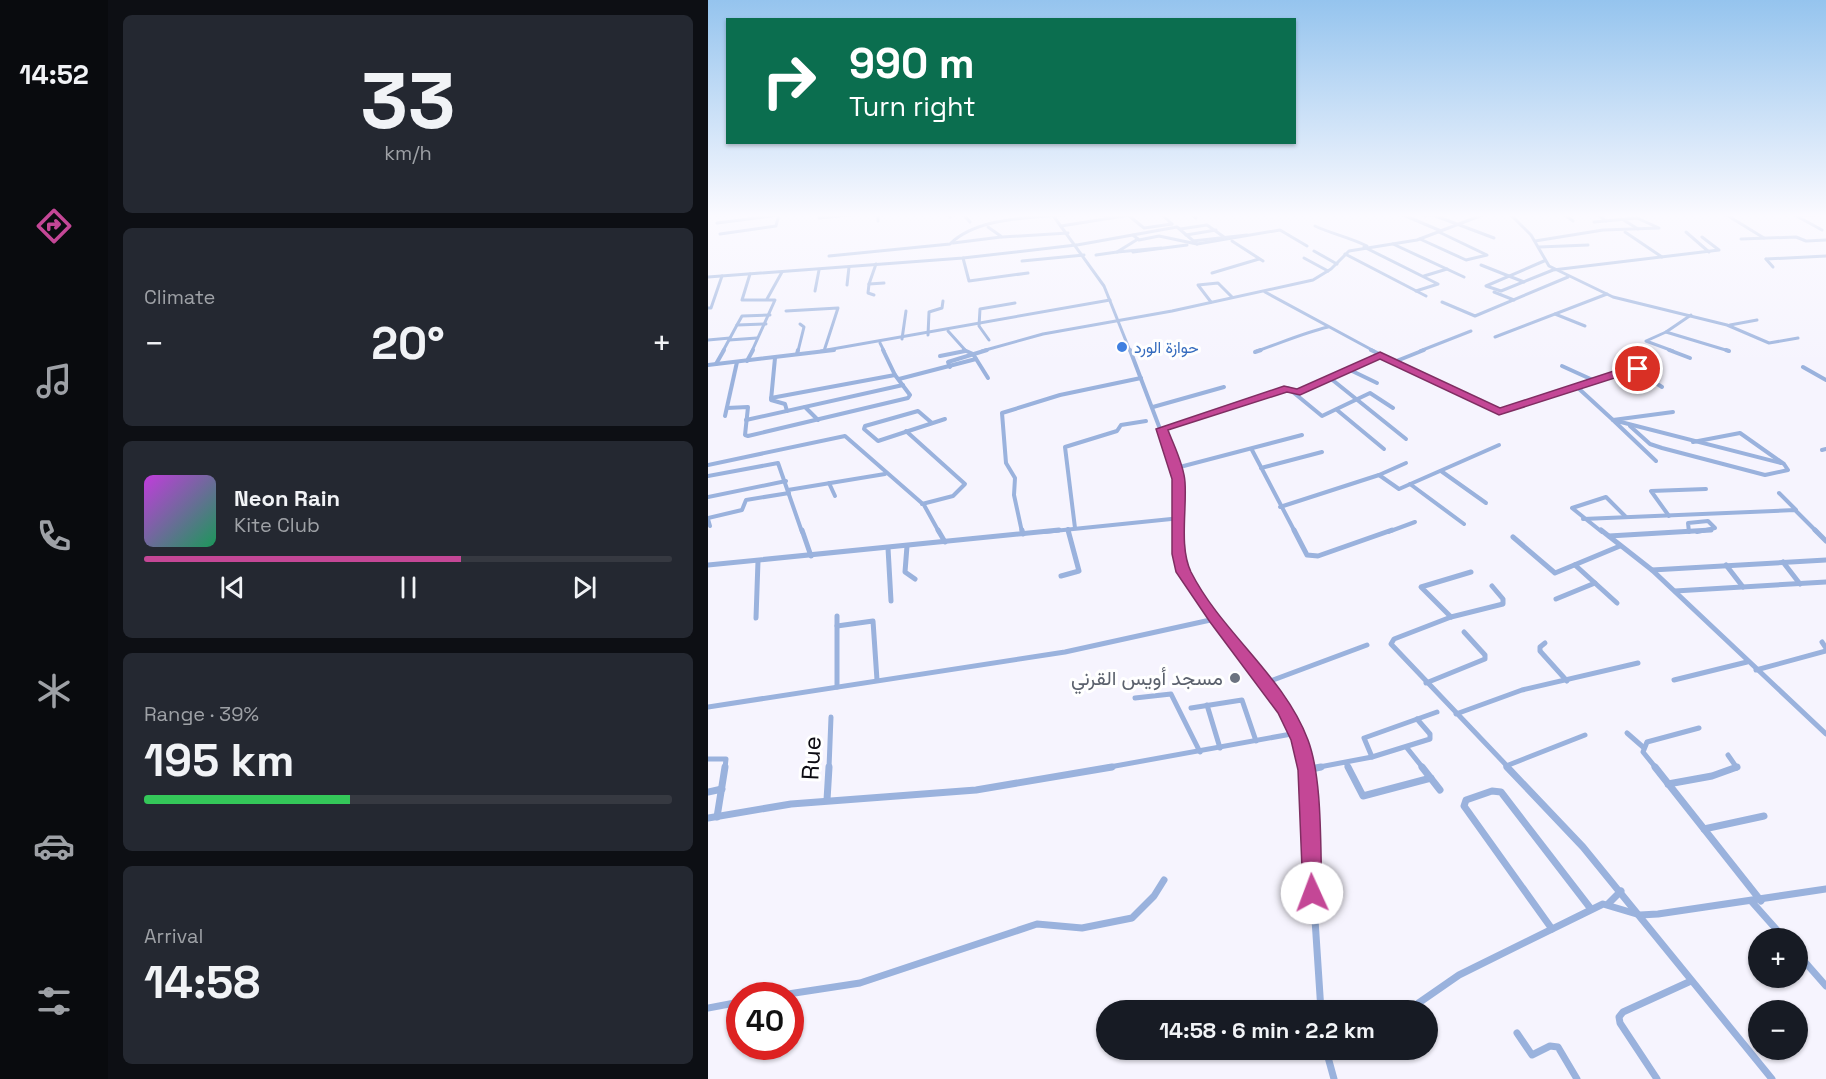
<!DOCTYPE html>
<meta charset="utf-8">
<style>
:root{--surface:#171b24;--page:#242831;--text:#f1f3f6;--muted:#9ea1a6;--line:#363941;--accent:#c44796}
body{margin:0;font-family:"Space Grotesk",Vazirmatn,sans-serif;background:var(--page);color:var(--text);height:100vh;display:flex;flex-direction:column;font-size:22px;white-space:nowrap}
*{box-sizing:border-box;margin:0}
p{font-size:20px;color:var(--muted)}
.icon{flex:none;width:33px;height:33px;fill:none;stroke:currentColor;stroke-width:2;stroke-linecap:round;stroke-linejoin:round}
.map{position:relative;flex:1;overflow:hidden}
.sheet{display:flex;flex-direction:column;gap:15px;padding:15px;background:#0d0f14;width:600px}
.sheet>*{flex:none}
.hud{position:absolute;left:18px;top:18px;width:570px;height:126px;border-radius:0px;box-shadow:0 2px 4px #0004;background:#0b6e4f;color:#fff;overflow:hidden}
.tools{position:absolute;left:1040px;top:928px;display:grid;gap:12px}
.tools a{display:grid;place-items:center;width:60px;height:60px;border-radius:50%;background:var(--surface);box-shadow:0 2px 4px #0004;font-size:30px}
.speed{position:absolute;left:18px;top:982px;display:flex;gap:12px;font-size:30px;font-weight:700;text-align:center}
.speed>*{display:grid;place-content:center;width:78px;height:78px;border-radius:50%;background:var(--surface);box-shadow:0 2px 4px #0004;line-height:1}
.speed .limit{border:9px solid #d22;background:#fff;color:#111}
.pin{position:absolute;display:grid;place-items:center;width:51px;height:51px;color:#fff;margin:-26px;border:3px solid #fff;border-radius:50%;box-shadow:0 2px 6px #0007}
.me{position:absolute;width:66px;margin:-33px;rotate:358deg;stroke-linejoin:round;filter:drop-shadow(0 0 4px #0008)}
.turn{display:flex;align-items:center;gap:21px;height:126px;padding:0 24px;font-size:27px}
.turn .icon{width:78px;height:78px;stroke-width:2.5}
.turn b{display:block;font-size:42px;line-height:51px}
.big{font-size:45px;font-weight:700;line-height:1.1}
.sheet .tile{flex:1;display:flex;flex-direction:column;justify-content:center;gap:9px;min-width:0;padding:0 21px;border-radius:9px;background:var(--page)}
.sheet .dial{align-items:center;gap:0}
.dial b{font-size:78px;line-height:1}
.song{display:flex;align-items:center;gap:18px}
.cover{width:72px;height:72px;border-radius:9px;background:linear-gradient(135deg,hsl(290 70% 55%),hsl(150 70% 35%))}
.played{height:6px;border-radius:3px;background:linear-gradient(90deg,var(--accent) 60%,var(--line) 60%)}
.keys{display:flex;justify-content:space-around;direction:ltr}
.heat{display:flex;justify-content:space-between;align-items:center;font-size:33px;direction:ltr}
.charge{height:9px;border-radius:4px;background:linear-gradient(90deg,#34c759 39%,var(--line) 0)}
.trip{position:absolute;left:388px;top:1000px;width:342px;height:60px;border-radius:30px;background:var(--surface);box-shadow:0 2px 4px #0004;font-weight:700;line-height:60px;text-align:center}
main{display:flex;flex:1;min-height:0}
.tab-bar{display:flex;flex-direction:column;width:108px;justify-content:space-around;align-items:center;background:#090b0e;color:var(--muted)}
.tab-bar .icon{width:42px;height:42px}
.tab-bar .active{color:var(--accent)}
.tab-bar b{font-size:27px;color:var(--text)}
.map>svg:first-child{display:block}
</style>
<main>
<nav class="tab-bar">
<b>14:52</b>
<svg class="icon active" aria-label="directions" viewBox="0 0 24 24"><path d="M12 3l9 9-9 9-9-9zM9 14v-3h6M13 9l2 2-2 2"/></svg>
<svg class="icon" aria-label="music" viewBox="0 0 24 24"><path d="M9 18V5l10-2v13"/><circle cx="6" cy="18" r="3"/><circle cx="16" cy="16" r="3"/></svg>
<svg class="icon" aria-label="phone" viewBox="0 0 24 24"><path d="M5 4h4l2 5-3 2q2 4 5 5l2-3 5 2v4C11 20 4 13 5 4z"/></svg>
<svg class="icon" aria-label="climate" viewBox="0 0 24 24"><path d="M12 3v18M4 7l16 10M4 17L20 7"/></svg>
<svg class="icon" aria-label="car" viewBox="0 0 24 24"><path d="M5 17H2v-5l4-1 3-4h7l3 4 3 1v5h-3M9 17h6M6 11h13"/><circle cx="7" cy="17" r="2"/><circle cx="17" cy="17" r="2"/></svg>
<svg class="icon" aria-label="filters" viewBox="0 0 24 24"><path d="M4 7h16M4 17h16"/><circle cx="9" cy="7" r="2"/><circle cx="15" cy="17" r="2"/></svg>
</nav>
<section class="sheet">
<div class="tile dial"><b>33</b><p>km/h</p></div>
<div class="tile"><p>Climate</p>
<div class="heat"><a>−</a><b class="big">20°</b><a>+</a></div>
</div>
<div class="tile">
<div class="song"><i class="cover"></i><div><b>Neon Rain</b><p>Kite Club</p></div></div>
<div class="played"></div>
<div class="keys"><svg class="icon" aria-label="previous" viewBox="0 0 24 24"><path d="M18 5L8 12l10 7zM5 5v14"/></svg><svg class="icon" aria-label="pause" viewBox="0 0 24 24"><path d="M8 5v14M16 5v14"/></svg><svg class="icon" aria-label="next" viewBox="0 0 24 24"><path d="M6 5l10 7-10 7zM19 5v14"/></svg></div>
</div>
<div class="tile"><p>Range · 39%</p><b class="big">195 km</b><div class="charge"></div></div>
<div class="tile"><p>Arrival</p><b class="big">14:58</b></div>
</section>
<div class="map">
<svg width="1118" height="1079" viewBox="0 0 1118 1079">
<rect width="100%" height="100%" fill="#f6f4fe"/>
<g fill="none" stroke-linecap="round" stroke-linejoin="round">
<!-- minor-far3 -->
<g stroke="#9ab2dd" stroke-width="3">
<path d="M170,214V221"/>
<path d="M241,214L242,217"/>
<path d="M344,214L396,286L422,351"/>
<path d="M388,214L399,216"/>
<path d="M453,214L464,224"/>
<path d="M483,214L488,218"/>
<path d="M693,214L733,231"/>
<path d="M733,214L736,215"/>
<path d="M802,214L823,235L841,266L905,297L1019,325L1061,343L1090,338"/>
<path d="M856,214L865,221"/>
<path d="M889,214L898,221"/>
<path d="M1017,214L1056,238"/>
<path d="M1085,214L1114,230"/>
<path d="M8,215L18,214"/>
<path d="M420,215L436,228L464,224"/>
<path d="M725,215L786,238"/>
<path d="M1088,215H1107"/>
<path d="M717,216L727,214"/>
<path d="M111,218L152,214"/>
<path d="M914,219L930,229"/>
<path d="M262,222L256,215L263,214"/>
<path d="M9,223L71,215"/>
<path d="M353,226L428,214"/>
<path d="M607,226C624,234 641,237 659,246"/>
<path d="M280,227L294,237L360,233"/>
<path d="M472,229L499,225L516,237"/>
<path d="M917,232L954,257"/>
<path d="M978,232L1001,252"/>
<path d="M12,234L68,226L71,214"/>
<path d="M425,235L431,240L451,236L489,244L572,230L599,246"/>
<path d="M478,235L508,230"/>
<path d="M430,239L409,252L453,248"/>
<path d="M712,239L758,260L779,255L731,232"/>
<path d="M1033,239L1088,237L1098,241L1118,240"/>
<path d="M485,241L539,235"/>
<path d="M524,241L555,261"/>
<path d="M827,241L895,230L951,228L929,218L886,222"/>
<path d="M245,243L293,237"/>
<path d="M685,244L756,277"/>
<path d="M369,245L469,227L489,244"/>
<path d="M656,247L730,284L708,291"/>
<path d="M831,247L880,245"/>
<path d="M606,251L629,264"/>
<path d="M425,252L479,245"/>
<path d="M637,254L718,296"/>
<path d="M388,255L409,252"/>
<path d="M121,256L242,244C270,216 327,218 365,214"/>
<path d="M255,258L261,281L320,273"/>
<path d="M596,258L620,271"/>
<path d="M1058,259L1118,256"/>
<path d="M1058,259L1065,267"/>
<path d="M314,261L376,255"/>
<path d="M836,261L778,286L793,291L845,270L1011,250L994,237"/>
<path d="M168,264L161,284L176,283"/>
<path d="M773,265L816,282"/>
<path d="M504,273L551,259"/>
<path d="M42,274L34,300H67L44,351"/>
<path d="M716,276L739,269"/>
<path d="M0,277L255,258L368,245"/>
<path d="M161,284L160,293L166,295"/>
<path d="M139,285L141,267"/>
<path d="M107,291L111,270"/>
<path d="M557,292L666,351"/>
<path d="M786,292L806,300"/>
<path d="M59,299L74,272"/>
<path d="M503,302L490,285L510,283L524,297"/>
<path d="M734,302L767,316L860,277"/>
<path d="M0,308H3L14,276"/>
<path d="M78,311L130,308L116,351"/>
<path d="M847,314L877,326"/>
<path d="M29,325L34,316L62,315"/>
<path d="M1022,325L1049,320"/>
<path d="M240,331L258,351"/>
<path d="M958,332L1021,351"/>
<path d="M220,335L221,312L234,308L235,301"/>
<path d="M787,337L899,294"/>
<path d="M194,339L198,311"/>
<path d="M0,340L22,338"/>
<path d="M21,340L49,338"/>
<path d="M281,340L271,326L272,309L307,303"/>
<path d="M172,343L176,351"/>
<path d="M15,351L29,325L58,324"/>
<path d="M90,351L96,327L92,324"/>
<path d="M113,351L402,300"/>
<path d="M255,351H257"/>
<path d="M274,351L335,334L464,311L605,280L623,269L641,251L709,240L777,214"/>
<path d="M549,351C573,343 595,333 620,327"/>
<path d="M712,351L763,331"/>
<path d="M965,351L938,341L958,332L983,315"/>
</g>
<!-- minor-far2 -->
<g stroke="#9ab2dd" stroke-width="4">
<path d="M256,350L265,354L280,378"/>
<path d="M422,350L471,479V532"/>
<path d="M663,350L789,411L926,369L954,387"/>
<path d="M961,350L982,358"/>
<path d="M1018,350L1021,351"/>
<path d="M547,352L553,350"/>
<path d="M89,354L90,350"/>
<path d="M232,356L257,351"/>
<path d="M67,358L63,400L77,404L79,411"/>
<path d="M39,361L45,350"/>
<path d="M686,362L716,350"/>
<path d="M8,364L16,350"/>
<path d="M0,365L126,350"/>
<path d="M854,366L887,381"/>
<path d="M242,367L240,362L279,350"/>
<path d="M1095,367L1118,380"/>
<path d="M640,369L669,383"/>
<path d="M622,378L698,439"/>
<path d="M191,379L268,359"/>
<path d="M869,387L905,420L965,412"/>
<path d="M588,393L672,355"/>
<path d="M63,398L187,375"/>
<path d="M97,407L110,420"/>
<path d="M445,407L516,387"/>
<path d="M19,408L40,407L37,435L40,436L200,398L202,395L187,375L175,350"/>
<path d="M629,410L676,449"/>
<path d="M17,416L29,362"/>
<path d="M38,420L195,385"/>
<path d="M224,423L210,411L157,426L156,429L170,441L237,419"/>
<path d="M922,426L942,444L954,448L1057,475L1080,470L1076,464L1032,433L985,442"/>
<path d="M454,429L580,388L614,416L662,393L685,408"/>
<path d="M198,431L257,484L245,496L214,504"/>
<path d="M544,450L587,532"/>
<path d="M1114,450L1118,449"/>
<path d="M948,461L905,420L1073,463"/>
<path d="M0,465L137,436L216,505L231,532"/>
<path d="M468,468L594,435"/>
<path d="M553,468L614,452"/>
<path d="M733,471L778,503"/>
<path d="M671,475L691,489L791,445"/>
<path d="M0,476L70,463L94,532"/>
<path d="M121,483L127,496"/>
<path d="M702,484L756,524"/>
<path d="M80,490L177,474"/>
<path d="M1071,493L1088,510"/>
<path d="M0,497L78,481"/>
<path d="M572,507L671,475L698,463"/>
<path d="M961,516L943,491L998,489"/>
<path d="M0,518L34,510L38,500L81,493"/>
<path d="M0,519L2,526"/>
<path d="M875,519L1087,510L1109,532"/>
<path d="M367,528L357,447L409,431L413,425L438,421"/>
<path d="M360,529L361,532"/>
<path d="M314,532L306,495L307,478L298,463L294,413L352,395L433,378"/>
<path d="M336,532L473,518"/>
<path d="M680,532L707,522"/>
<path d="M894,532L864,508L898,497L918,517"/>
<path d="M981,532L980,523L1000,521L1007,528L989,532"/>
</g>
<!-- minor-far1 -->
<g stroke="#9ab2dd" stroke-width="5">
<path d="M94,530L103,556"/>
<path d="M230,530L237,542"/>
<path d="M314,530L315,534"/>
<path d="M471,530V554L476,572L507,619L577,711L592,740L597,768"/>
<path d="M586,530L599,555L610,556L684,530"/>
<path d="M893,530L944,570L1118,734"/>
<path d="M1107,530L1118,541"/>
<path d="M901,536L1003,530"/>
<path d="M805,537L847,573L912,546"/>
<path d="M199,546L197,572L207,579"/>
<path d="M180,548L183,601"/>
<path d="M1075,562L1092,584"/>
<path d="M0,565L351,530"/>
<path d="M867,565L909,603"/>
<path d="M1018,565L1035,587"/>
<path d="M944,570L1118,560"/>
<path d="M353,576L371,571L360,530"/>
<path d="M784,586L795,599V604L743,617L686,639L683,644L801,768"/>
<path d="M967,591L1118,582"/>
<path d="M848,599L887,583"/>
<path d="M129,616V687"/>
<path d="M743,617L713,587L763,572"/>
<path d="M48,618L50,561"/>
<path d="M129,626L165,621L169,680"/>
<path d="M1114,642L1118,648"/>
<path d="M837,643L832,647V651L859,681"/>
<path d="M1048,670L1118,651"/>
<path d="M966,680L1039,662"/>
<path d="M557,683L659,645"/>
<path d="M718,683L777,659V655L756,632"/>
<path d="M427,698L463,694L492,752"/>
<path d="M499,705L512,748"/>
<path d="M0,707L357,652L507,619"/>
<path d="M483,708L534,700L548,741"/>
<path d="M748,714L814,690L930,663"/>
<path d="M919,733L935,747"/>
<path d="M699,748L715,768"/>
<path d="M1020,755L1029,768"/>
<path d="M664,757L656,738L729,712"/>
<path d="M0,759H18L17,768"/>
<path d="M638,763L641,768"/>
<path d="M798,766L877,735"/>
<path d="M121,768L123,717"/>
<path d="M396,768L589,733"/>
<path d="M606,768L664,757L722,739V734L709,719"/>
<path d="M948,768L935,752L939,742L991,728"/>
</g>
<!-- minor -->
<g stroke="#9ab2dd" stroke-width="7">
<path d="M597,767L613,1011"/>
<path d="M640,767L655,796L723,778"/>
<path d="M714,767L732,790"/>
<path d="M799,767L875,847L1064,1079"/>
<path d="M947,767L1053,901"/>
<path d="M598,770L613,767"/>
<path d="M960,784L1004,776L1029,767"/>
<path d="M0,792L14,789"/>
<path d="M119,800L121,767"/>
<path d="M9,817L17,767"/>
<path d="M0,818L83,804L268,790L404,767"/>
<path d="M996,829L1056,816"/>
<path d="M1044,902L1077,939"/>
<path d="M900,904L913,891"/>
<path d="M844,929L756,806L758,800L784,791L793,792L883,909"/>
<path d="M1089,953L1118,986"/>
<path d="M67,996L152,983L329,924L374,928L424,918L446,896L456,880"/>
<path d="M0,1008L32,1002"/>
<path d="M699,1011L751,975L895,904L932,915L950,914L1118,889"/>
<path d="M809,1033L824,1055L842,1046L850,1047L869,1079"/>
<path d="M618,1050L626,1079"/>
<path d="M949,1079L912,1023L911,1017L915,1012L983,981"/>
</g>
</g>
<!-- sky -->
<linearGradient id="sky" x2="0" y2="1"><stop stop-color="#95c4ee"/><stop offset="0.59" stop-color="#fbfaff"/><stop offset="1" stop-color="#fbfaff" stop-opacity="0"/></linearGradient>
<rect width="1118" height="365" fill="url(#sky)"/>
<!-- route -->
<path fill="#c44796" stroke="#7f2e62" stroke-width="1.5" d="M672,352L792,408L921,366L935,369L791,415L672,359L592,395L579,392L460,430C466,446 476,465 477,482C479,510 471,547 483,572C514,633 576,676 600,740C615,780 612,849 614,893L612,899L604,902L597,899L595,893L590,770L583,740L570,713L502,622L468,572L464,554V479L448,429L576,386L589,389Z"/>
<!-- markers -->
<circle fill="#3f7fe0" stroke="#fff" stroke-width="2" cx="414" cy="347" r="6"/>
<circle fill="#6b7280" stroke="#fff" stroke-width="2" cx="527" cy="678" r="6"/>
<g text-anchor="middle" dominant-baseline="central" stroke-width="6" stroke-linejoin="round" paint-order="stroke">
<!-- far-shop labels -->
<g font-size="16" fill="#366cbe" stroke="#fff" text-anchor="start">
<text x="426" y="347">حوازة الورد</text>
</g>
<!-- worship labels -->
<g font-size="20" fill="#5b616d" stroke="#fff" text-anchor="end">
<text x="515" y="678">مسجد أويس القرني</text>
</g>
<!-- near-street labels -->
<g font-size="24" fill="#0c0b12" stroke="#fff">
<text transform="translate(103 758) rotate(-87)">Rue</text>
</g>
</g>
</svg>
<div class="tools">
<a>+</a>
<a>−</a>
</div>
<div class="speed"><div class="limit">40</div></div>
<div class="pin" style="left:930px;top:369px;background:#d93025"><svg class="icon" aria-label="arrive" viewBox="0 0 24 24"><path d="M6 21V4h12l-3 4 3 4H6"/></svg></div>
<svg class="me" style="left:604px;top:893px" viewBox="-20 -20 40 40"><circle r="19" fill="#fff"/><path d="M0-13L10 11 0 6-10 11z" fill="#c44796"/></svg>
<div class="trip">14:58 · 6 min · 2.2 km</div>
<div class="hud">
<div class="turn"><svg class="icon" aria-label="right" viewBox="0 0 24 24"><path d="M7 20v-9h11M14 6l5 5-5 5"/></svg><div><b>990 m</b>Turn right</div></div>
</div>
</div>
</main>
